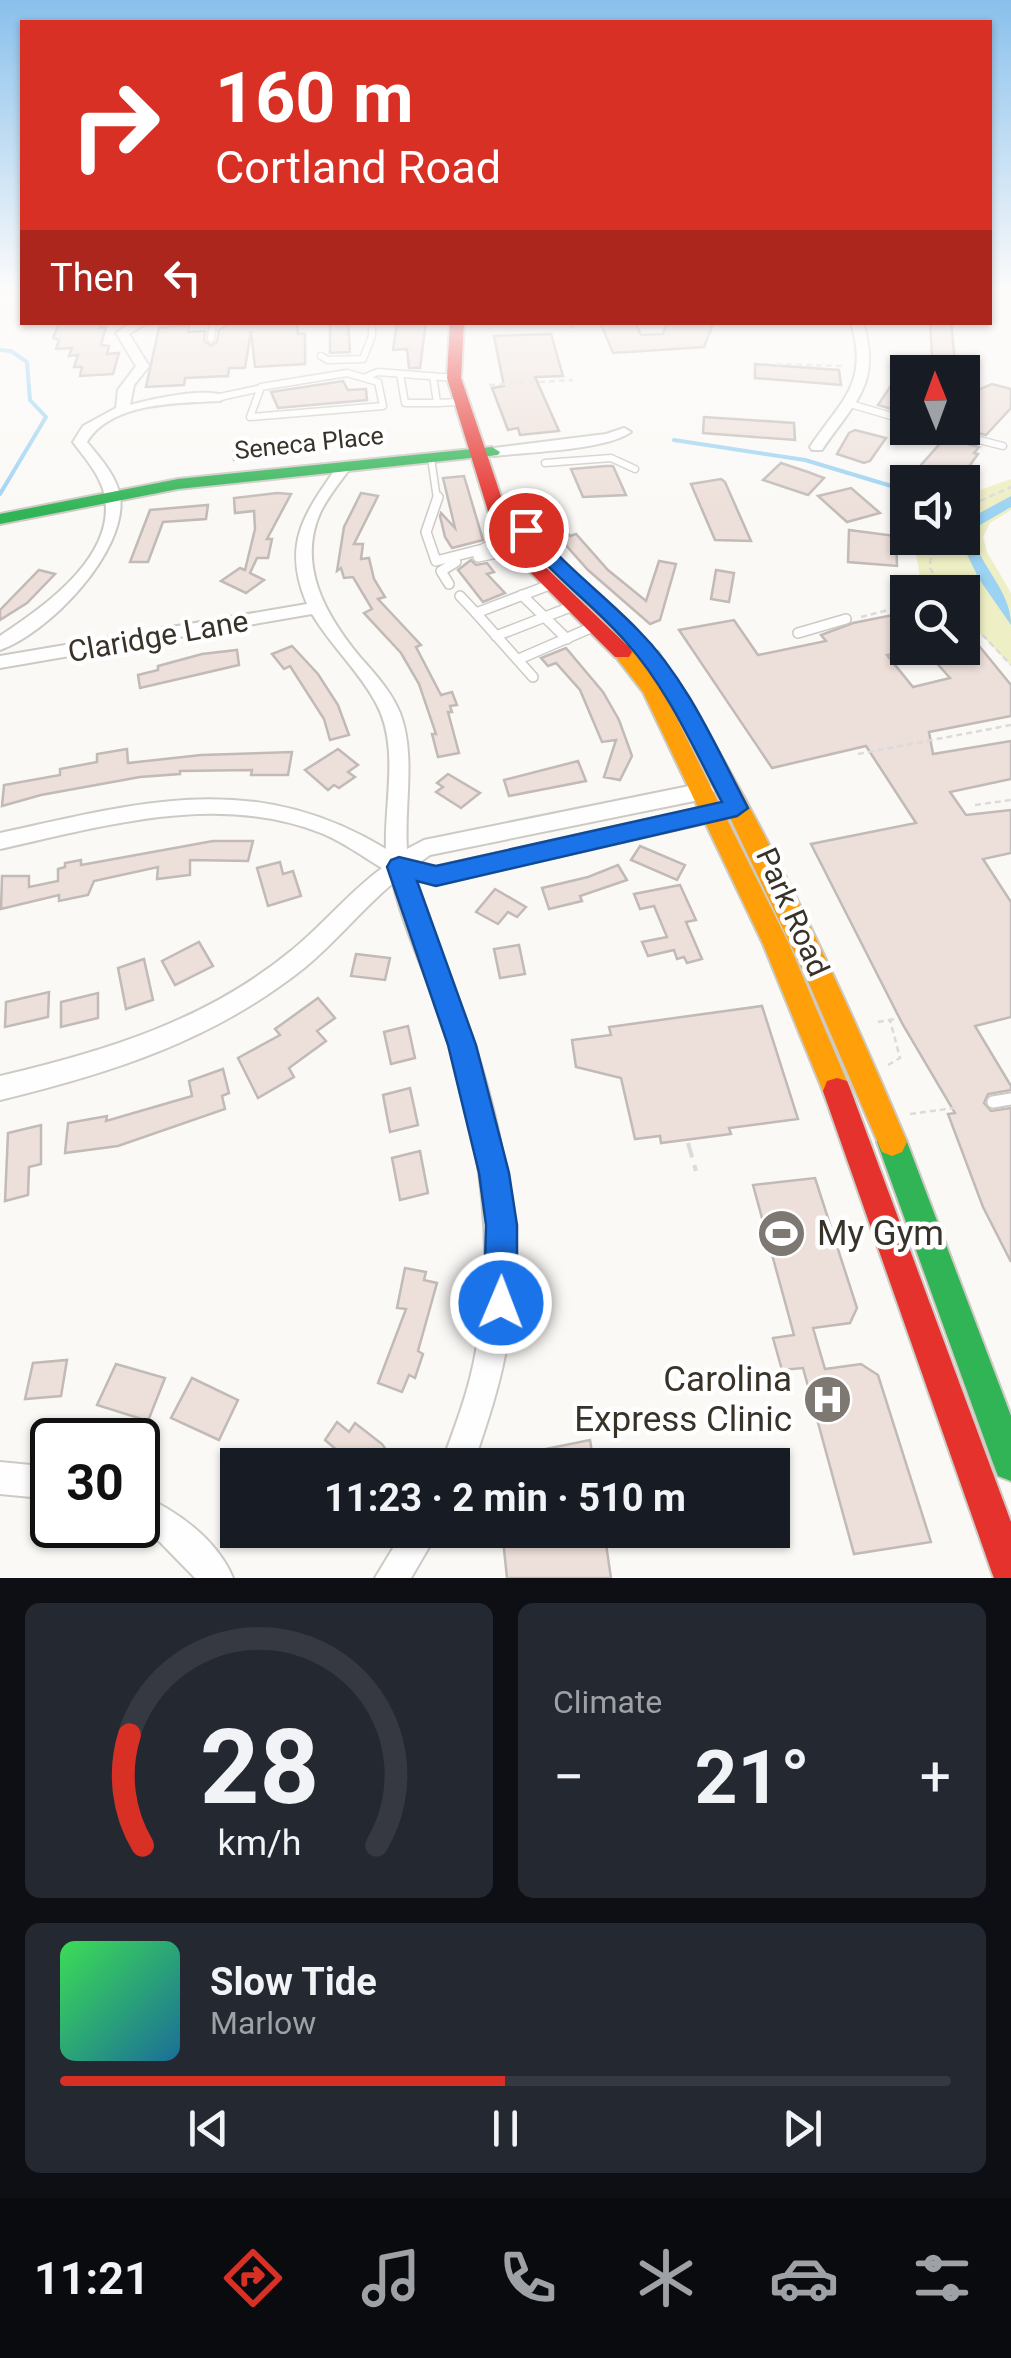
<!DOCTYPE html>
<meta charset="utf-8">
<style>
:root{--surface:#171b24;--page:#242831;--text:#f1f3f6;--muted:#9ea1a6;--line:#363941;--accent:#d93025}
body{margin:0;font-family:Roboto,sans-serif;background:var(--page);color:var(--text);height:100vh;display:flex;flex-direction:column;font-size:38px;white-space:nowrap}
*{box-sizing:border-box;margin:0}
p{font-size:32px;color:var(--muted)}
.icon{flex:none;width:55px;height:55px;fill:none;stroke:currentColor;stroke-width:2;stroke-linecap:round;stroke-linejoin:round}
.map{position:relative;height:1578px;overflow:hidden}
.details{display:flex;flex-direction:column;gap:25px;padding:25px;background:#0d0f14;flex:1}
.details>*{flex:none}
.guide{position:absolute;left:20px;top:20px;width:972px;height:305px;border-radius:0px;box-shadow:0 2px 8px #0004;background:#d93025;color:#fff;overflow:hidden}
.needle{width:65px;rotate:359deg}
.controls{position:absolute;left:890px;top:355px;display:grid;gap:20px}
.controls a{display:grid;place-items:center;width:90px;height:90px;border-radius:0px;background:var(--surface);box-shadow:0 2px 8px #0004;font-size:50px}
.speed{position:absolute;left:30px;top:1418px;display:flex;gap:20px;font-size:50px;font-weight:700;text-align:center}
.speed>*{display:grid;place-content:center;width:130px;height:130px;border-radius:50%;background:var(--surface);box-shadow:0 2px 8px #0004;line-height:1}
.speed .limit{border:5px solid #111;border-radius:15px;background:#fff;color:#111}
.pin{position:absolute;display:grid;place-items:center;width:85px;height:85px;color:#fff;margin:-42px;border:5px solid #fff;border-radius:50%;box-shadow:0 2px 10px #0007}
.me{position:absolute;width:110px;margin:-55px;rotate:1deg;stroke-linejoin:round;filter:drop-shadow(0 0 8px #0008)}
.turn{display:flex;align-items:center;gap:35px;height:210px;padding:0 30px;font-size:45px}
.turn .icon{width:130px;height:130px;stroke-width:2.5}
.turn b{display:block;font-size:70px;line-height:85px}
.then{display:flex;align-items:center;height:95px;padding:0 30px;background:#0003;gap:20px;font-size:38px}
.big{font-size:75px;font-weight:700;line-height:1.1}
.details .tile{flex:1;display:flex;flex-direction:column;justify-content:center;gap:15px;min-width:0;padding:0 35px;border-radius:15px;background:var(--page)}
.details .dial{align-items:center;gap:0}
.dial svg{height:260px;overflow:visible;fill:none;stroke:var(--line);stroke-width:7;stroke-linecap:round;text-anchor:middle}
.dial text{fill:var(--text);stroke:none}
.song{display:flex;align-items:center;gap:30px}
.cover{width:120px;height:120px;border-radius:15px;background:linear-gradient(135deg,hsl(130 70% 55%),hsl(200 70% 35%))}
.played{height:10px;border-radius:5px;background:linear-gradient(90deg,var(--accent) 50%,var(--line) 50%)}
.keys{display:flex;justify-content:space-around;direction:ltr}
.heat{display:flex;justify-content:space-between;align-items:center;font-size:55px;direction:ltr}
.details .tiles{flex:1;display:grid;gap:25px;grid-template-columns:1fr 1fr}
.tile:last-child{grid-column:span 2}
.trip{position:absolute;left:220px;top:1448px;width:570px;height:100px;border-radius:0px;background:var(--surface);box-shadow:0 2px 8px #0004;font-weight:700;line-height:100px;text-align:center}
.menu{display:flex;height:160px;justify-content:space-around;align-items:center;background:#090b0e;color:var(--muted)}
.menu .icon{width:70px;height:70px}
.menu .on{color:var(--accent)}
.menu b{font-size:45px;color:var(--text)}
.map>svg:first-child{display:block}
</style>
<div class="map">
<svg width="1011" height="1578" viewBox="0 0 1011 1578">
<rect width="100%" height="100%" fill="#fbf9f6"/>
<!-- green -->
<path fill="#eeefc4" d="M1011,479V510L990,523L983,537L987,552L1011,593V666L963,616L962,592H934L921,583L914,543L915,538H962L963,496Z"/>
<!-- water -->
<path fill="#9cd2f2" d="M1011,496V507L980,525L974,540C984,571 1011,592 1011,625L979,579L959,538H962L963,522Z"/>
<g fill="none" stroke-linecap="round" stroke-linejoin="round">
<!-- stream -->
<g stroke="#9cd2f2" stroke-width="4">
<path d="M0,350L11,351L27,362L30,400L46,417L0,494"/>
<path d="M674,440L805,460L908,491"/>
<path d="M962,508L978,516"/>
</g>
</g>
<!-- building -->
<g fill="#eddfd9" stroke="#c1bab7" stroke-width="2.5">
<path d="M102,322L100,328L106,327L101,345L109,346L107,354L119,353L113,374L80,376L82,367H74L78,355L69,356L72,348L56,349L59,340L53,338L59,324Z"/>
<path d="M232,322H297L298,334H305V364L255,367L251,331L245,368H229L228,376L185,378L184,385L146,387L159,328L183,325L189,326L188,332L205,331L204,341L211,346L217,342L219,330Z"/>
<path d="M330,322H348L350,352L330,353Z"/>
<path d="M397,322H426L420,368H409L407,349L393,350Z"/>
<path d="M600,322H635L641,335L663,334L667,322H714L704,347L613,353Z"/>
<path d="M930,322H951L956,372H933Z"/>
<path d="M551,334L563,376L535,377L559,431L520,435L518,428L508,430L492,388L504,386L494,336Z"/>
<path d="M755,364L839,370L841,385L755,378Z"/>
<path d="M898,375L908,377V414L878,405Z"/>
<path d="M343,381L348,390L366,389L367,400L278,408L271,392Z"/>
<path d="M992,384L1011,389V408L986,435L962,429V411L980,389Z"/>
<path d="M704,417L794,423L795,440L703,433Z"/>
<path d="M855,430L886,438L870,461L864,463L837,454L849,433Z"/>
<path d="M945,438L979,447L974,453L978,454L958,482L915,478L921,465Z"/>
<path d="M276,444L277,457L234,460L233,446Z"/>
<path d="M781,463L808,472L824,478L808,495L763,480Z"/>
<path d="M606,466H613L626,495L583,497L571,469Z"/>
<path d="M464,476L483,540L452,548L445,537L440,516L441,513L455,528L443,478Z"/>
<path d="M721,479L725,482L751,541L715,540L691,484Z"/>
<path d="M851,488L880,513L847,522L818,496Z"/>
<path d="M277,493L291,494L267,539H272L268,558H257L250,573L264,580L246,593L221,581L240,568L245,570L255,529L254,511L235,513L234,498Z"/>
<path d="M361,493L378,496L354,544H363L361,559L369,558L374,579L385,597L378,599L421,645L416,647L441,695L452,692L457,705L450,706L452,712H448L459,753L438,757L432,734H436L419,684L401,653L364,613L372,609L353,577L344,578L341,568L337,571L344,527Z"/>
<path d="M208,505L206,519L163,522L148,562H130L150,510Z"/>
<path d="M562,528L570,536L576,534L608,570L646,601L659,561L676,564L660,620L650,624L588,570L556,534Z"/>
<path d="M849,530L896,536L897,566L848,562Z"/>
<path d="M471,560L476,565L487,563L494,572L487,574L505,593L483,602L458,570Z"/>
<path d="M39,570L55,574L27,603L0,620V610Z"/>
<path d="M716,570L734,573L729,602L711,599Z"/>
<path d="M908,612V651L887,655L913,687L950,678L923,648H962V625L1011,685V716L929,732L933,754L1011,741V779L950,792L966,815L1011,810V853L983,859L1011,902V1017L975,1026L1011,1086V1090L988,1094L984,1103L991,1111L1011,1108V1262L983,1207L948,1114L955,1113L903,1025L811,844L916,823L866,746L772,768L679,630L734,620L758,655L826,641L821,635L853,623Z"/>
<path d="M292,646L318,674L338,705L349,735L330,740L324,719L290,666L284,669L272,654Z"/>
<path d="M566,648L603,692L619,720L632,756L620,780L604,777L616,740L602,742L580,690L556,663L548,666L541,658Z"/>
<path d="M237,650L239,665L140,688L138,675L158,670V666L202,654Z"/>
<path d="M127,749L128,763L201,755L292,752L288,775H251L252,770L180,771V774L140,777L41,795L2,806L4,785L60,775V769L97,762V754Z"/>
<path d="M338,749L358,765L348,772L355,777L339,788L334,785L328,790L305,770Z"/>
<path d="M578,761L586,781L509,796L504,780Z"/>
<path d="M448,774L480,793L461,808L436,792L443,787L437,783Z"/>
<path d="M213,841H253L248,861L190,860V875L157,879L158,867L94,881L88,895L59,901V895L1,909L2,876H29V887L58,881V869L65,867V863L81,860V865Z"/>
<path d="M640,846L685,865L677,880L631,860Z"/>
<path d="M280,862L283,874L293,871L301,896L268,906L257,868Z"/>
<path d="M618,865L627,880L580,896L582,901L549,909L542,888L588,877Z"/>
<path d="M680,885L696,920L686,922L702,959L687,963L684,957L677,959L674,950L648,956L642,942L667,937L654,906L640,909L634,894Z"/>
<path d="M495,889L526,907L517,917L508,912L498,924L476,912Z"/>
<path d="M199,942L213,966L175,985L162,961Z"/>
<path d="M519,945L525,974L500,978L494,949Z"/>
<path d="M356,954L390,958L385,980L351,976Z"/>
<path d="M144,959L153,1000L126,1009L118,968Z"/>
<path d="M49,992L48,1017L5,1027L6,1002Z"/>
<path d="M98,993V1018L61,1027V1002Z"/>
<path d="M318,998L335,1018L317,1031L326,1041L289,1068L294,1077L258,1098L238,1058L280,1035L275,1029Z"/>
<path d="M762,1006L798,1119L729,1128L731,1134L661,1143L660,1136L635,1139L621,1078L576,1067L572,1040L611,1035L609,1027Z"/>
<path d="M408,1026L415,1058L391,1064L384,1032Z"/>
<path d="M223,1069L229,1093L222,1096L225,1109L118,1146L65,1153L68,1123L107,1116L106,1121L192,1096L189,1081Z"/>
<path d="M410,1088L418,1125L390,1132L383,1095Z"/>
<path d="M41,1125V1164L29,1167L28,1195L5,1201L8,1133Z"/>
<path d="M420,1151L428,1193L400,1200L392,1158Z"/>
<path d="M815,1178L857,1308L850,1323L813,1328L825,1369L861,1364L878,1375L931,1542L854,1554L803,1368L782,1370L773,1338L794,1335L753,1185Z"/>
<path d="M405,1268L426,1272L424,1280L437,1283L418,1351L423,1354L415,1378L409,1375L402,1392L378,1383L406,1309L397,1308Z"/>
<path d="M67,1360L61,1396L25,1399L33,1363Z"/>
<path d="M116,1364L165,1378L148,1421L97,1405Z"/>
<path d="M192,1378L238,1400L219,1440L171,1418Z"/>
<path d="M337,1422L349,1432L355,1423L382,1444L387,1451L378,1465H329L338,1451L325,1440Z"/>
<path d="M590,1440L594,1465H532L531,1452Z"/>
<path d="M502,1530H604L611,1578H507Z"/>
</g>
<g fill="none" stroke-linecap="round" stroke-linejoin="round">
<defs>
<g id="lane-far2">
<path d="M211,339L213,322"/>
<path d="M321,356L328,360L363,359L372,336V322"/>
<path d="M347,373L378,382L383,406L250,417L261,387Z"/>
<path d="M400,374L405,403H437"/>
<path d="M433,376L437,403L459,402"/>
<path d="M366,377L378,372L454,378"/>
<path d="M220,397L257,389"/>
<path d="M847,403L908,421"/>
<path d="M932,428L1003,446"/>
<path d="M431,458L437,499"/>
<path d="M545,463L611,458L635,469"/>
</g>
<g id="lane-far1">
<path d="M438,497L426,532L436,561L483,549L511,534"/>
<path d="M478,557L521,548"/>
<path d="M449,584L441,571L456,562"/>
<path d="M522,595L567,639"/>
<path d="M460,596L476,613"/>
<path d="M798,633L846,619"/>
<path d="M496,636L573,606"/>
<path d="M519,659L595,626"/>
<path d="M533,677L476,613L552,584"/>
</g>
<path id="lane" d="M993,1102L1011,1099"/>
<g id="street">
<path d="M132,322H148L129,334L149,366L134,385L130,405C151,399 209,386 227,397L220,401C179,403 111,402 87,442C100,458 116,475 120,496C128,551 49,633 0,650V636C45,606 122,553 103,489C97,471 84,457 73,442L83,426L116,408L118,390L136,366L116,333Z"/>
<path d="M851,322H863C882,385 854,402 822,450H812L810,447C842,399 869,385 851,322Z"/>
<path d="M624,428L631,432C607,450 527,452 494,456L487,452L494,448L606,434Z"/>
<path d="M344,463L351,467C341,481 329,495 321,511C296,565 326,616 360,657C375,674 391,691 400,713C416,755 404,805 407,849L424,840L704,783L711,786L714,791L711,796L704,799L430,855L419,863L435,867L714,805L721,807L724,813L721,819L714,821L435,885L413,879C426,929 449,975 467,1023C505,1129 525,1243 505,1355C498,1392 485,1429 473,1465H441C454,1429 468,1394 475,1356C498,1246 479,1132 444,1027C428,978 405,933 393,883C361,910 335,943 303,969C212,1041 111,1073 0,1100V1076C106,1051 206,1021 292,950C323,925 349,892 382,868C362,856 343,842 321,833C217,792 104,826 0,849V833C141,802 253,769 386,849C384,803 400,746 376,703C359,671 331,646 312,614L0,668V656L307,604C281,543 305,513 339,464Z"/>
<path d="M0,1462L52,1467V1499L0,1494Z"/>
<path d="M138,1494C175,1509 217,1539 233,1578H195L160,1542L133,1525H138Z"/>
<path d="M404,1530H439L411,1578H375Z"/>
</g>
<g id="fast">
<path d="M492,447L500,452L498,455L178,489L0,524V514L178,479Z"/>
<path d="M892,1128L902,1132L907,1142L1011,1416V1481L998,1476L993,1463L877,1142L882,1132Z"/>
</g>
<path id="slow" d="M622,645L629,647L653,677L641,657L651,650L658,652C757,805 836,974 907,1142L902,1152L892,1156L882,1152L807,979L694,742L667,699L789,944L851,1091L847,1101L837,1104L827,1101L763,944L643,692L612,652Z"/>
<g id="jam">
<path d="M450,322H464L461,378L506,511L540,562L629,647L632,652L629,657H615L528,570L488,511L447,378Z"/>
<path d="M837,1078L847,1081L851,1091L1011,1522V1578H994L992,1573L823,1091L827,1081Z"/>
</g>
</defs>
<!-- lane-far2 casing -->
<use href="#lane-far2" stroke="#cdcac4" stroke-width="9"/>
<!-- lane-far1 casing -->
<use href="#lane-far1" stroke="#cdcac4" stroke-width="12"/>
<!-- lane casing -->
<use href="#lane" stroke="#cdcac4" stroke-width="15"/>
<!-- street casing -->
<use href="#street" stroke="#cdcac4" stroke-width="4"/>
<!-- fast casing -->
<use href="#fast" stroke="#cdcac4" stroke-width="4"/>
<!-- slow casing -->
<use href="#slow" stroke="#cdcac4" stroke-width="4"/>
<!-- jam casing -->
<use href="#jam" stroke="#cdcac4" stroke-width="4"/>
<!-- path-far1 -->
<g stroke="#dcdada" stroke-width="2.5" stroke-dasharray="6 4" stroke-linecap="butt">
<path d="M570,328L579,323"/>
<path d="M776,364L845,366"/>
<path d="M489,385L573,380"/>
<path d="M962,509L1011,487"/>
<path d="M932,538L930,568L944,592"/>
<path d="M962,613L1011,665"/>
<path d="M861,617L908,605"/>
<path d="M858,754L1011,725"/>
<path d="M975,805L1011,800"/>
<path d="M878,1022L895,1019"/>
<path d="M888,1065L900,1058L890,1020"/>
<path d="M910,1114L954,1108"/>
</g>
<!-- path -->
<path stroke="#dcdada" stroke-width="4" stroke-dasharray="15 8" stroke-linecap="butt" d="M688,1143L696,1171"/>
<!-- lane-far2 -->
<use href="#lane-far2" stroke="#fefefe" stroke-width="6"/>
<!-- lane-far1 -->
<use href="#lane-far1" stroke="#fefefe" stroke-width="9"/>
<!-- lane -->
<use href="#lane" stroke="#fefefe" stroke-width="11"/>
<!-- street -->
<use href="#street" fill="#fefefe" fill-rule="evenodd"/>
<!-- fast -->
<use href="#fast" fill="#30b455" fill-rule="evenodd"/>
<!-- slow -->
<use href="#slow" fill="#ff9f0a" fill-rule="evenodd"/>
<!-- jam -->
<use href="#jam" fill="#e5322d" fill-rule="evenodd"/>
</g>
<!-- sky -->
<linearGradient id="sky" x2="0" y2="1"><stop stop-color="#89c0ec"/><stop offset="0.57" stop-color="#fdfcfb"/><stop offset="1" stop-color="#fdfcfb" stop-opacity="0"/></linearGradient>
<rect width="1011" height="513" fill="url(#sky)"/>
<!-- route -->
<path fill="#1a73e8" stroke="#114b97" stroke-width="2.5" d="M526,525L533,527C564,566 603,594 638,630C687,679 716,747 748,808L737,816L436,886L417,881L476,1045L509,1173L517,1225V1303L512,1315L501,1319L489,1315L484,1303L486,1225L479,1173L448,1045L387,867L391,860L399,857L436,866L722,802C693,747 668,689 626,642C591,602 549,574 518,530Z"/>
<!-- icons -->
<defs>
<symbol id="stadium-disc" viewBox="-11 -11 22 22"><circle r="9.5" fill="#7d7871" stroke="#fff"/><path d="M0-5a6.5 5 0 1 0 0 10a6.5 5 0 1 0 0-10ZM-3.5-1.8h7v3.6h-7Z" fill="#fff"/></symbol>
<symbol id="hospital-disc" viewBox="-11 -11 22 22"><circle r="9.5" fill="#7d7871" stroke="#fff"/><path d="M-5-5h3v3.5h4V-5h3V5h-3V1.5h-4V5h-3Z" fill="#fff"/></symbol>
</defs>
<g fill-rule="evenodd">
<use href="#stadium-disc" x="754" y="1206" width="55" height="55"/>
<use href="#hospital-disc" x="800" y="1372" width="55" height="55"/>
</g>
<g text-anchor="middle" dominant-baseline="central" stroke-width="9" stroke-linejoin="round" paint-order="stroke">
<!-- far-street labels -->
<g font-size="25" fill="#393229" stroke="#fff">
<text transform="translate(309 443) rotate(-6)">Seneca Place</text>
</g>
<!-- street labels -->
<g font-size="30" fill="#393229" stroke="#fff">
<text transform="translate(158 636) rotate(-10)">Claridge Lane</text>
<text transform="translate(793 912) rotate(66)">Park Road</text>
</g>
<!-- near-poi labels -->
<g font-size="35" fill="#393229" stroke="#fff" text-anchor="start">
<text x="817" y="1233">My Gym</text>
<text x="792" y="1379" text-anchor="end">Carolina<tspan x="792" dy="40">Express Clinic</tspan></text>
</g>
</g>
</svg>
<div class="controls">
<a><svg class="needle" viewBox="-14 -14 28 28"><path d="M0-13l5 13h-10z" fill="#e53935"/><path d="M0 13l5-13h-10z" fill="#9ea1a6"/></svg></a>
<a><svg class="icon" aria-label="sound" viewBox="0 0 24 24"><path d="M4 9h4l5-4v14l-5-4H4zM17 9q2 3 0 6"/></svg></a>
<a><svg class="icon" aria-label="search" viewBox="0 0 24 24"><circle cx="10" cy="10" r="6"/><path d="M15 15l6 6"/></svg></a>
</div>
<div class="speed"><div class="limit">30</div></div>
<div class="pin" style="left:526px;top:530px;background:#d93025"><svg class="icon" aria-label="arrive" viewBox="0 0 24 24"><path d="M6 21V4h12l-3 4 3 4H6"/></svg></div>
<svg class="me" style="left:501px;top:1303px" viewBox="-20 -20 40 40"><circle r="17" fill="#1a73e8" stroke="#fff" stroke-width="3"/><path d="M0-11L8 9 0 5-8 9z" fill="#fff"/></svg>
<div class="trip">11:23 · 2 min · 510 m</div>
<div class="guide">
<div class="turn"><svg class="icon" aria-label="right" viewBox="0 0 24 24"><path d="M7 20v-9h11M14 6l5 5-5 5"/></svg><div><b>160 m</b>Cortland Road</div></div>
<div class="then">Then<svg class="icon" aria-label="left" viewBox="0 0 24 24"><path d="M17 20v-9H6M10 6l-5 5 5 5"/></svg></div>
</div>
</div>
<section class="details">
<div class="tiles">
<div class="tile dial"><svg viewBox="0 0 100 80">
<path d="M14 69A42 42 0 1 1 86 69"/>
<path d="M14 69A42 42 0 0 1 10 35" stroke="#d93025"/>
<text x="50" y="56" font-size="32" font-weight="700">28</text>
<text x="50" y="72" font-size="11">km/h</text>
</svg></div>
<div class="tile"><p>Climate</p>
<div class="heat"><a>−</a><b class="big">21°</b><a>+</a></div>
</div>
<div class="tile">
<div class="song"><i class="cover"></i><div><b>Slow Tide</b><p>Marlow</p></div></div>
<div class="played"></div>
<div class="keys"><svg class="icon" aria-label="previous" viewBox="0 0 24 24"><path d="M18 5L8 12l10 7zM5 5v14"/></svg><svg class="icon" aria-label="pause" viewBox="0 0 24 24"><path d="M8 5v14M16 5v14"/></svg><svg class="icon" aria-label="next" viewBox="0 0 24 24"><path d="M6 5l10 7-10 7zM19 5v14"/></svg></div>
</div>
</div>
</section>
<nav class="menu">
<b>11:21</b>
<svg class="icon on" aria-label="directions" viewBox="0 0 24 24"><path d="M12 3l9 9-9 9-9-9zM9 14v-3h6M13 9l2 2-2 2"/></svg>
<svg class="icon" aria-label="music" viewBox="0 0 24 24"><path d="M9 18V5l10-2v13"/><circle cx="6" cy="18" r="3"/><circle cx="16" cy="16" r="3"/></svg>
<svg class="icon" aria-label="phone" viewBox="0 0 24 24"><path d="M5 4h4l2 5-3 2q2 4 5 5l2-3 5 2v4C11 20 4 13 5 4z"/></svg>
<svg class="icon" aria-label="climate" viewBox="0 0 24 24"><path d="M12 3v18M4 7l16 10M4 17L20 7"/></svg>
<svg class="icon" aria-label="car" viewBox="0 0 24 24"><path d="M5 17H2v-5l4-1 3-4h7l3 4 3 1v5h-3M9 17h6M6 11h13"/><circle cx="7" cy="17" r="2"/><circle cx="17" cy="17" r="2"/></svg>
<svg class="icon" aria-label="filters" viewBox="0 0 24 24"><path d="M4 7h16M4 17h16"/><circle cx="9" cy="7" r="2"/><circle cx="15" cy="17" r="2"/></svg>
</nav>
